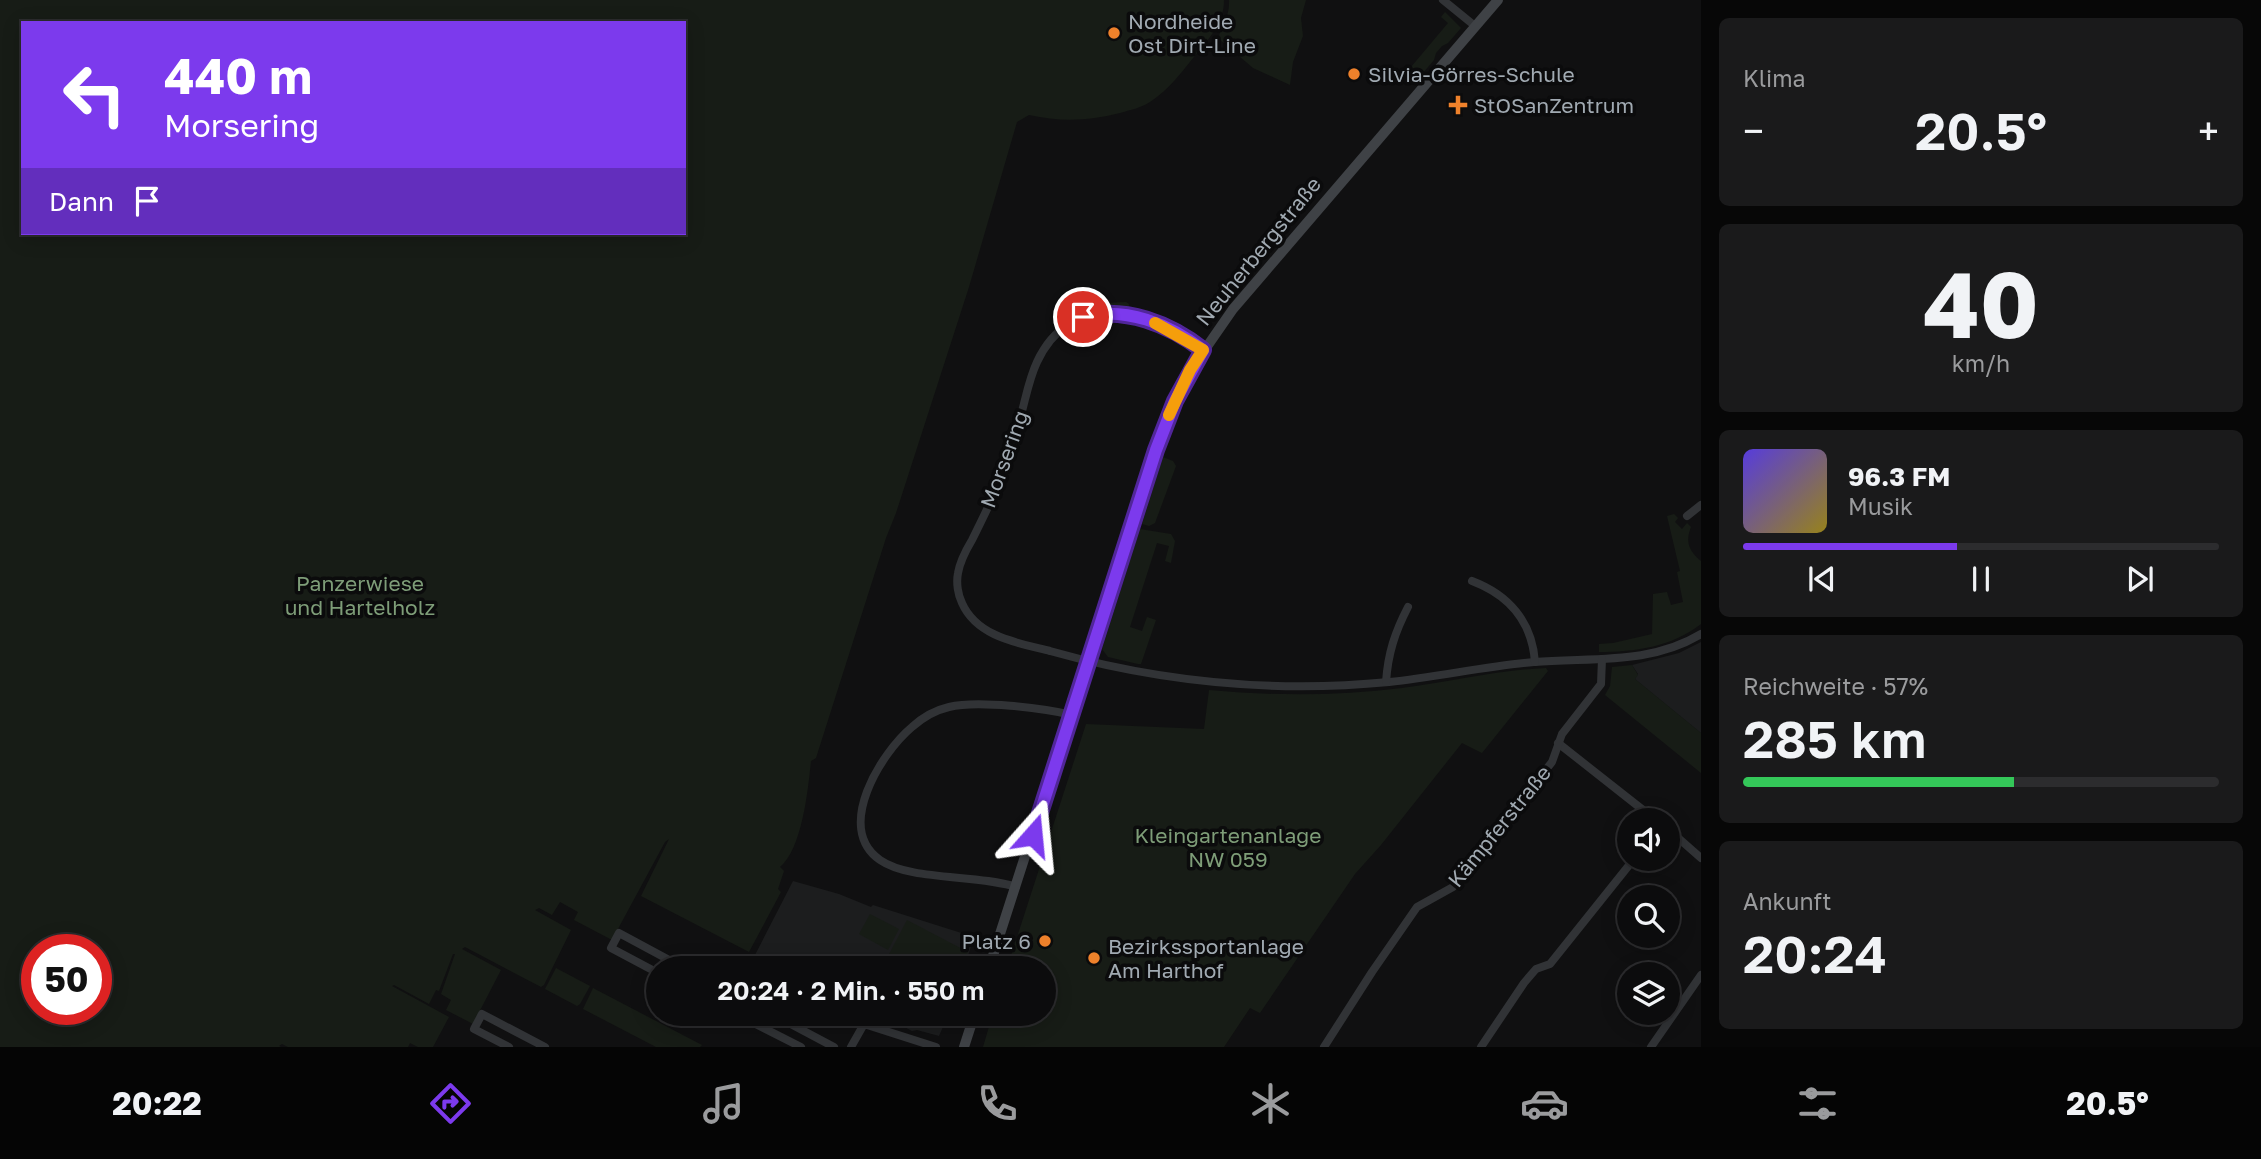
<!DOCTYPE html>
<html lang="de">
<meta charset="utf-8">
<style>
:root{--surface:#0c0c0d;--page:#1a1a1b;--text:#f1f3f6;--muted:#9a9b9d;--line:#2c2c2e;--accent:#7c3aed}
body{margin:0;font-family:"Golos Text",sans-serif;background:var(--page);color:var(--text);height:100vh;display:flex;flex-direction:column;font-size:26px;white-space:nowrap}
*{box-sizing:border-box;margin:0}
p{font-size:23px;color:var(--muted)}
.icon{flex:none;width:38px;height:38px;fill:none;stroke:currentColor;stroke-width:2;stroke-linecap:round;stroke-linejoin:round}
.map{position:relative;flex:1;overflow:hidden}
.panel{display:flex;flex-direction:column;gap:18px;padding:18px;background:#070707;width:560px}
.panel>*{flex:none}
.banner{position:absolute;left:21px;top:21px;width:665px;height:214px;border-radius:0px;box-shadow:0 4px 18px #0003,0 0 0 2px var(--line);background:#7c3aed;color:#fff;overflow:hidden}
.controls{position:absolute;left:1617px;top:808px;display:grid;gap:14px}
.controls a{display:grid;place-items:center;width:63px;height:63px;border-radius:50%;background:var(--surface);box-shadow:0 4px 18px #0003,0 0 0 2px var(--line);font-size:35px}
.speed{position:absolute;left:21px;top:934px;display:flex;gap:14px;font-size:35px;font-weight:700;text-align:center}
.speed>*{display:grid;place-content:center;width:91px;height:91px;border-radius:50%;background:var(--surface);box-shadow:0 4px 18px #0003,0 0 0 2px var(--line);line-height:1}
.speed .limit{border:10px solid #d22;background:#fff;color:#111}
.pin{position:absolute;display:grid;place-items:center;width:60px;height:60px;color:#fff;margin:-30px;border:4px solid #fff;border-radius:50%;box-shadow:0 2px 7px #0007}
.me{position:absolute;width:77px;margin:-38px;rotate:18deg;stroke-linejoin:round;filter:drop-shadow(0 0 5px #0008)}
.turn{display:flex;align-items:center;gap:24px;height:147px;padding:0 28px;font-size:32px}
.turn .icon{width:91px;height:91px;stroke-width:2.5}
.turn b{display:block;font-size:49px;line-height:60px}
.then{display:flex;align-items:center;height:66px;padding:0 28px;background:#0003;gap:14px;font-size:26px}
.big{font-size:52px;font-weight:600;line-height:1.1}
.panel .widget{flex:1;display:flex;flex-direction:column;justify-content:center;gap:10px;min-width:0;padding:0 24px;border-radius:10px;background:var(--page)}
.panel .dial{align-items:center;gap:0}
.dial b{font-size:91px;line-height:1}
.song{display:flex;align-items:center;gap:21px}
.cover{width:84px;height:84px;border-radius:10px;background:linear-gradient(135deg,hsl(250 70% 55%),hsl(50 70% 35%))}
.played{height:7px;border-radius:4px;background:linear-gradient(90deg,var(--accent) 45%,var(--line) 45%)}
.keys{display:flex;justify-content:space-around;direction:ltr}
.heat{display:flex;justify-content:space-between;align-items:center;font-size:38px;direction:ltr}
.charge{height:10px;border-radius:5px;background:linear-gradient(90deg,#34c759 57%,var(--line) 0)}
.trip{position:absolute;left:646px;top:956px;width:410px;height:70px;border-radius:35px;background:var(--surface);box-shadow:0 4px 18px #0003,0 0 0 2px var(--line);font-weight:600;line-height:70px;text-align:center}
.tab-bar{display:flex;height:112px;justify-content:space-around;align-items:center;background:#050505;color:var(--muted)}
.tab-bar .icon{width:49px;height:49px}
.tab-bar .current{color:var(--accent)}
.tab-bar b{font-size:32px;color:var(--text)}
main{display:flex;flex:1;min-height:0}
.map>svg:first-child{display:block}
</style>
<main>
<div class="map">
<svg width="1701" height="1047" viewBox="0 0 1701 1047">
<rect width="100%" height="100%" fill="#101011"/>
<!-- built -->
<g fill="#1c1d1e">
<path d="M1701,642V733L1635,679L1638,674L1632,665L1679,653Z"/>
<path d="M793,881L839,894L871,907L873,905L974,937L964,968H779L755,955Z"/>
<path d="M871,1013H949L939,1036L917,1030L912,1031L884,1016Z"/>
</g>
<!-- green -->
<g fill="#171c16" fill-rule="evenodd">
<path d="M0,0H1224C1224,22 1211,36 1198,52C1184,69 1169,90 1150,102C1141,108 1130,110 1120,113C1088,121 1061,122 1029,115L1017,122L969,287L896,513L886,538L816,758L811,761C808,790 802,849 780,867L784,871L778,889L781,892L749,952L641,896L669,839L665,842L612,940L574,920L578,912L560,902L552,915L539,908L535,910L571,930L544,985L541,987L465,947L462,949L501,970L473,1024L446,1010L451,1000L441,994L455,954H453L439,991L436,990L429,1004L394,985L392,986L449,1017L433,1047H418L410,1043L408,1047H288L282,1044L279,1046L281,1047H0ZM23,23H684V233H23ZM37,950H96V1010H37Z"/>
<path d="M1229,0H1306L1301,18L1303,36L1293,62L1290,85L1253,68L1219,39C1220,24 1230,19 1229,0Z"/>
<path d="M1445,12L1461,28L1448,43L1442,46L1436,53L1434,60L1416,81L1406,73L1448,23L1441,17Z"/>
<path d="M1126,302L1129,304L1128,310C1102,306 1083,310 1061,323L1057,310L1061,305Z"/>
<path d="M1163,457L1173,461L1176,466L1155,523L1149,526L1142,524Z"/>
<path d="M1674,514L1678,518L1675,522L1682,529L1687,523L1691,527C1685,542 1689,551 1701,561V624C1672,647 1634,652 1599,652V644L1613,643L1652,634L1653,594L1667,592L1671,605L1683,602L1677,572L1680,571L1667,516Z"/>
<path d="M1140,529L1171,534L1175,541L1171,563L1165,561L1169,546L1157,543L1130,627L1142,631L1147,617L1156,620L1141,664H1138L1108,657L1102,649Z"/>
<path d="M1632,665L1638,675L1635,679L1701,733V773L1605,695L1610,686L1612,667Z"/>
<path d="M1546,668L1548,671L1482,753L1462,743L1381,845L1355,874L1260,1013L1250,1008L1224,1047H983L993,1013H1043V968H1007L1086,724L1204,729L1209,690C1273,696 1338,696 1402,688C1451,682 1498,670 1546,668Z"/>
<path d="M870,914L899,929L888,950L859,934Z"/>
<path d="M907,920L968,952L959,968H907L887,958Z"/>
<path d="M556,968L590,986L580,1004L577,1006L545,989Z"/>
<path d="M593,988L702,1045L700,1047H656L583,1009Z"/>
</g>
<g fill="none" stroke-linecap="round" stroke-linejoin="round">
<!-- street -->
<g stroke="#313336" stroke-width="8">
<path d="M1443,0L1475,26"/>
<path d="M1203,350C1151,309 1071,289 1037,362C1029,379 1026,397 1021,415C1016,435 1010,454 1003,473C994,496 983,518 972,540C966,550 960,561 958,573C956,583 958,595 962,603C977,637 1018,643 1050,651C1160,682 1275,693 1389,682C1438,677 1486,666 1534,662C1592,657 1650,665 1701,634"/>
<path d="M1687,516L1701,505"/>
<path d="M1472,581C1509,595 1532,622 1535,662"/>
<path d="M1386,682C1388,653 1395,632 1408,607"/>
<path d="M1558,743L1657,821"/>
<path d="M1668,829L1701,858"/>
<path d="M1016,887C977,874 910,881 880,860C834,828 881,753 912,727C922,718 936,710 949,707C977,700 1043,708 1072,715"/>
<path d="M658,973L611,948L619,933L684,968"/>
<path d="M734,1013L801,1047"/>
<path d="M770,1013L834,1047"/>
<path d="M509,1047L474,1029L482,1014L545,1047"/>
<path d="M851,1047L864,1024L936,1047"/>
<path d="M1324,1047L1372,972L1417,907L1453,887L1552,762L1562,734L1601,684L1602,659"/>
<path d="M1481,1047L1524,983L1536,969L1550,964L1634,859"/>
<path d="M1651,1047L1701,975"/>
</g>
<!-- secondary -->
<g stroke="#3f4246" stroke-width="10">
<path d="M989,968L1156,450L1175,401L1190,371L1233,309L1498,0"/>
<path d="M964,1047L975,1013"/>
</g>
</g>
<g fill="none" stroke-linecap="round" stroke-linejoin="round">
<defs>
<path id="route" d="M1033,835L1156,450L1175,401L1203,350C1170,324 1125,306 1083,317"/>
</defs>
<!-- route casing -->
<use href="#route" stroke="#51269a" stroke-width="18"/>
<!-- route -->
<use href="#route" stroke="#7c3aed" stroke-width="12"/>
<!-- slow -->
<path stroke="#f59e0b" stroke-width="12" d="M1155,323L1203,350L1190,370L1169,415"/>
</g>
<!-- markers -->
<g fill="#ee812b" stroke="#0b0b0c" stroke-width="2.5">
<circle cx="1114" cy="33" r="7"/>
<circle cx="1354" cy="74" r="7"/>
<path d="M1454.5 94.5h7v7h7v7h-7v7h-7v-7h-7v-7h7z"/>
<circle cx="1045" cy="941" r="7"/>
<circle cx="1094" cy="958" r="7"/>
</g>
<g text-anchor="middle" dominant-baseline="central" stroke-width="7" stroke-linejoin="round" paint-order="stroke">
<!-- poi labels -->
<g font-size="21" fill="#a1aab2" stroke="#0b0b0c" text-anchor="start">
<text x="1128" y="21">Nordheide<tspan x="1128" dy="24">Ost Dirt-Line</tspan></text>
<text x="1368" y="74">Silvia-Görres-Schule</text>
<text x="1474" y="105">StOSanZentrum</text>
<text x="1031" y="941" text-anchor="end">Platz 6</text>
<text x="1108" y="946">Bezirkssportanlage<tspan x="1108" dy="24">Am Harthof</tspan></text>
</g>
<!-- street labels -->
<g font-size="21" fill="#a1aab2" stroke="#0b0b0c">
<text transform="translate(1258 251) rotate(-51)">Neuherbergstraße</text>
<text transform="translate(1004 459) rotate(-70)">Morsering</text>
<text transform="translate(1499 826) rotate(-51)">Kämpferstraße</text>
</g>
<!-- park labels -->
<g font-size="21" fill="#7e9d78" stroke="#0b0b0c">
<text x="360" y="583">Panzerwiese<tspan x="360" dy="24">und Hartelholz</tspan></text>
<text x="1228" y="835">Kleingartenanlage<tspan x="1228" dy="24">NW 059</tspan></text>
</g>
</g>
</svg>
<div class="controls">
<a><svg class="icon" aria-label="sound" viewBox="0 0 24 24"><path d="M4 9h4l5-4v14l-5-4H4zM17 9q2 3 0 6"/></svg></a>
<a><svg class="icon" aria-label="search" viewBox="0 0 24 24"><circle cx="10" cy="10" r="6"/><path d="M15 15l6 6"/></svg></a>
<a><svg class="icon" aria-label="layers" viewBox="0 0 24 24"><path d="M12 4l9 5-9 5-9-5zM3 14l9 5 9-5"/></svg></a>
</div>
<div class="speed"><div class="limit">50</div></div>
<div class="pin" style="left:1083px;top:317px;background:#d93025"><svg class="icon" aria-label="arrive" viewBox="0 0 24 24"><path d="M6 21V4h12l-3 4 3 4H6"/></svg></div>
<svg class="me" style="left:1033px;top:835px" viewBox="-20 -20 40 40"><path d="M0-17L14 15 0 8-14 15z" fill="#7c3aed" stroke="#fff" stroke-width="4"/></svg>
<div class="trip">20:24 · 2 Min. · 550 m</div>
<div class="banner">
<div class="turn"><svg class="icon" aria-label="left" viewBox="0 0 24 24"><path d="M17 20v-9H6M10 6l-5 5 5 5"/></svg><div><b>440 m</b>Morsering</div></div>
<div class="then">Dann<svg class="icon" aria-label="arrive" viewBox="0 0 24 24"><path d="M6 21V4h12l-3 4 3 4H6"/></svg></div>
</div>
</div>
<section class="panel">
<div class="widget"><p>Klima</p>
<div class="heat"><a>−</a><b class="big">20.5°</b><a>+</a></div>
</div>
<div class="widget dial"><b>40</b><p>km/h</p></div>
<div class="widget">
<div class="song"><i class="cover"></i><div><b>96.3 FM</b><p>Musik</p></div></div>
<div class="played"></div>
<div class="keys"><svg class="icon" aria-label="previous" viewBox="0 0 24 24"><path d="M18 5L8 12l10 7zM5 5v14"/></svg><svg class="icon" aria-label="pause" viewBox="0 0 24 24"><path d="M8 5v14M16 5v14"/></svg><svg class="icon" aria-label="next" viewBox="0 0 24 24"><path d="M6 5l10 7-10 7zM19 5v14"/></svg></div>
</div>
<div class="widget"><p>Reichweite · 57%</p><b class="big">285 km</b><div class="charge"></div></div>
<div class="widget"><p>Ankunft</p><b class="big">20:24</b></div>
</section>
</main>
<nav class="tab-bar">
<b>20:22</b>
<svg class="icon current" aria-label="directions" viewBox="0 0 24 24"><path d="M12 3l9 9-9 9-9-9zM9 14v-3h6M13 9l2 2-2 2"/></svg>
<svg class="icon" aria-label="music" viewBox="0 0 24 24"><path d="M9 18V5l10-2v13"/><circle cx="6" cy="18" r="3"/><circle cx="16" cy="16" r="3"/></svg>
<svg class="icon" aria-label="phone" viewBox="0 0 24 24"><path d="M5 4h4l2 5-3 2q2 4 5 5l2-3 5 2v4C11 20 4 13 5 4z"/></svg>
<svg class="icon" aria-label="climate" viewBox="0 0 24 24"><path d="M12 3v18M4 7l16 10M4 17L20 7"/></svg>
<svg class="icon" aria-label="car" viewBox="0 0 24 24"><path d="M5 17H2v-5l4-1 3-4h7l3 4 3 1v5h-3M9 17h6M6 11h13"/><circle cx="7" cy="17" r="2"/><circle cx="17" cy="17" r="2"/></svg>
<svg class="icon" aria-label="filters" viewBox="0 0 24 24"><path d="M4 7h16M4 17h16"/><circle cx="9" cy="7" r="2"/><circle cx="15" cy="17" r="2"/></svg>
<b>20.5°</b>
</nav>
